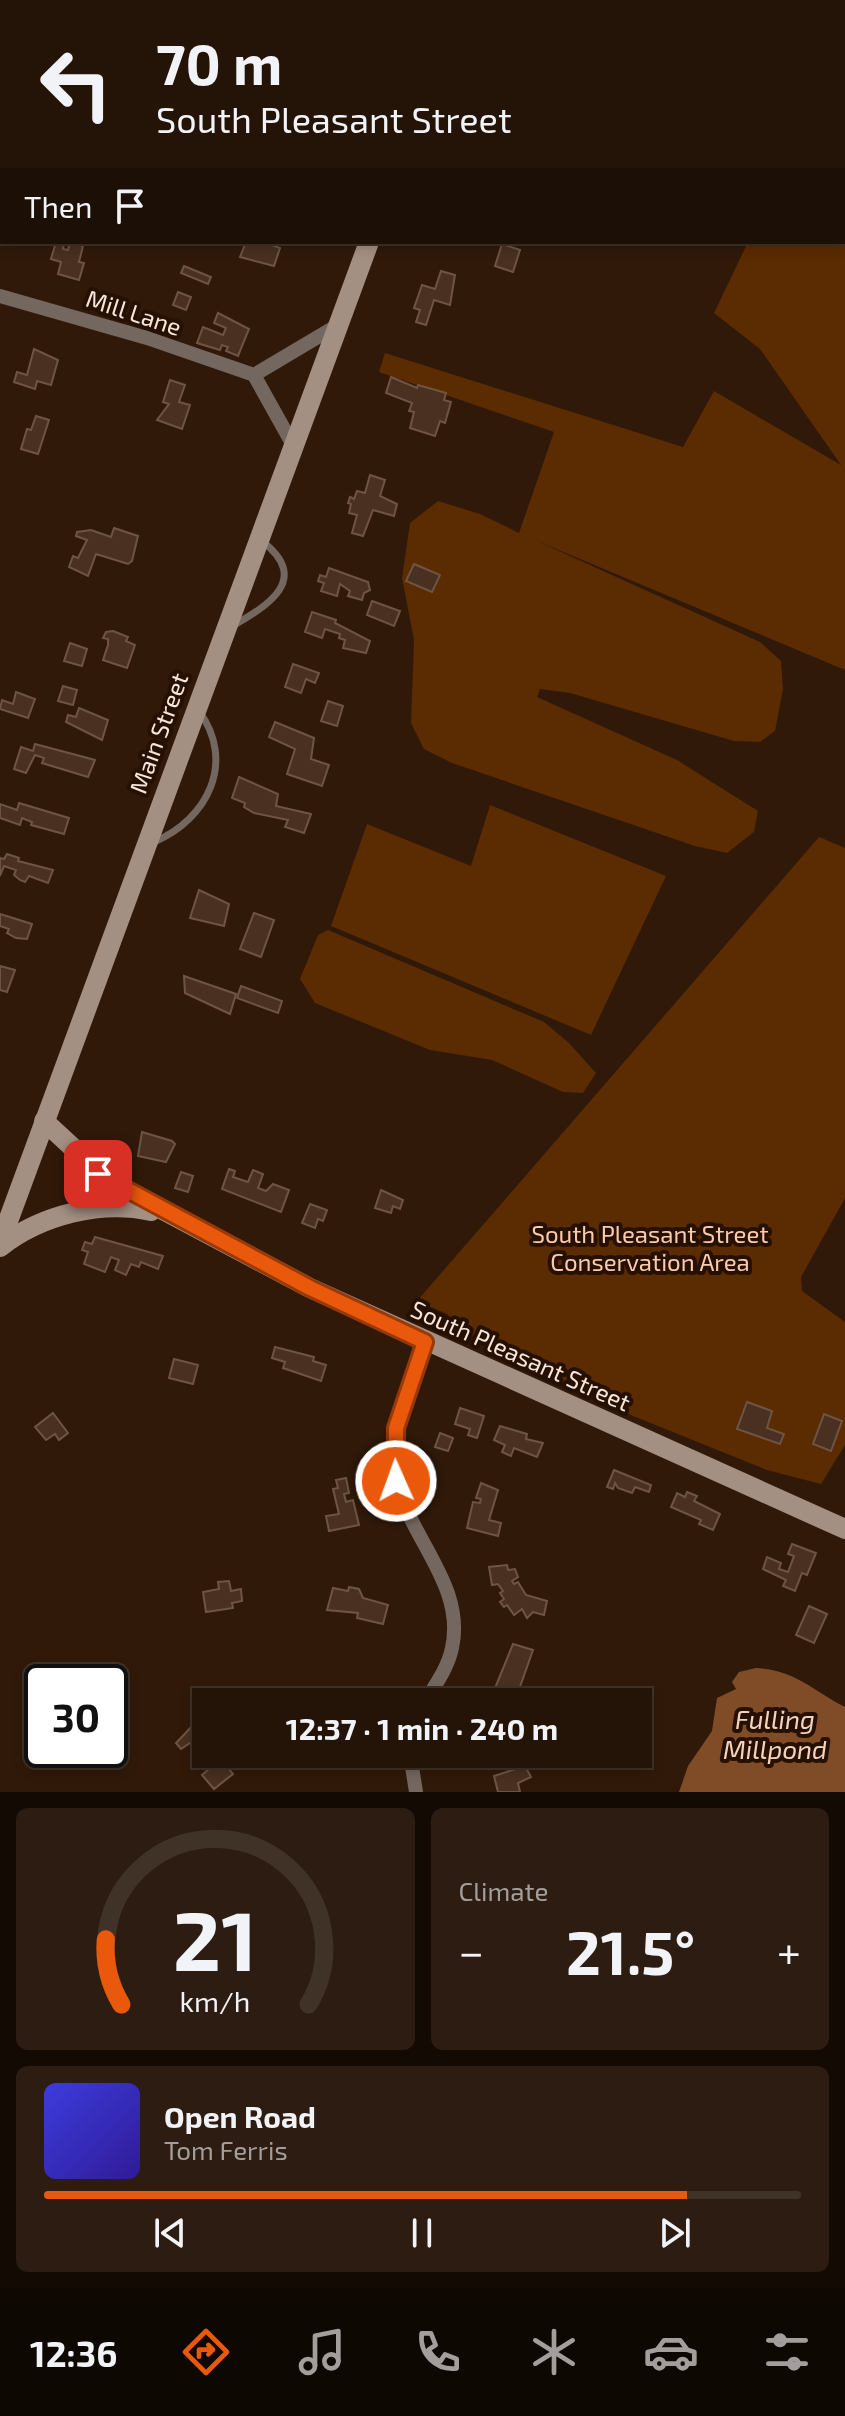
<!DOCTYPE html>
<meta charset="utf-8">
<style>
:root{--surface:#241307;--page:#2c1c11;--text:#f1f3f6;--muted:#a39e9b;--line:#413228;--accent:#ea580c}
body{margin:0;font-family:"Exo 2",sans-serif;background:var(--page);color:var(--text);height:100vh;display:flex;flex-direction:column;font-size:30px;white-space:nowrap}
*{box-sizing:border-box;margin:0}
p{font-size:26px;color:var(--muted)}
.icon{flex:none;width:44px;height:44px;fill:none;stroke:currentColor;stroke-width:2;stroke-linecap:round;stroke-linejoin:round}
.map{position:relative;height:1792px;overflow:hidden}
.sheet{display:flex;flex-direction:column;gap:16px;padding:16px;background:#140a04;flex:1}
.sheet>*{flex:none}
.banner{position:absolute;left:0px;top:0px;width:846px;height:244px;box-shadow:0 4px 12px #0003,0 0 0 2px var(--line);background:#241307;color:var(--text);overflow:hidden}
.speed{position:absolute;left:24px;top:1664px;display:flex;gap:16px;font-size:40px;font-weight:700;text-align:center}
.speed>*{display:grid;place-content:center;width:104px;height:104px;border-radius:50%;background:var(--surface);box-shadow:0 4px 12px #0003,0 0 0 2px var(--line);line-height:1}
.speed .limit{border:4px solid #111;border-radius:12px;background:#fff;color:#111}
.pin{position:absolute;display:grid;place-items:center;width:68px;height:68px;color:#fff;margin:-34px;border-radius:16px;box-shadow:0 4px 12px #0006}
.me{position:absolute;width:88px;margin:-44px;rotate:358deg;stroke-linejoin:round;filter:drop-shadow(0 0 6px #0008)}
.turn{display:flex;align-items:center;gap:28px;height:168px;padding:0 24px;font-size:36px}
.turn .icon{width:104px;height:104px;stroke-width:2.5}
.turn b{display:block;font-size:56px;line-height:68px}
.then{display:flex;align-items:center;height:76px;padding:0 24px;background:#0003;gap:16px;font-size:30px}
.big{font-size:60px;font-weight:700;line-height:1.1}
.sheet .tile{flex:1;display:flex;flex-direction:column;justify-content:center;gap:12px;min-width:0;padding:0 28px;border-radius:12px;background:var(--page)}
.sheet .dial{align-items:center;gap:0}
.dial svg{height:208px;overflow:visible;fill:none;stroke:var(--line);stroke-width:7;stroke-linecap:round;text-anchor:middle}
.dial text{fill:var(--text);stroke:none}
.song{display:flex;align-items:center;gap:24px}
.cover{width:96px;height:96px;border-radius:12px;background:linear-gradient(135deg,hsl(240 70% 55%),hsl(250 70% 35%))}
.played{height:8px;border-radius:4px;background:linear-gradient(90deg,var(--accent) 85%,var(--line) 85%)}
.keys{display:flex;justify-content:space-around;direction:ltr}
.heat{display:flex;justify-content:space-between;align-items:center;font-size:44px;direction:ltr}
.sheet .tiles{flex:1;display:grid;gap:16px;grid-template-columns:1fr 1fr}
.tile:last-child{grid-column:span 2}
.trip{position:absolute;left:192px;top:1688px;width:460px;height:80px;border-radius:0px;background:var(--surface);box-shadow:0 4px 12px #0003,0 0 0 2px var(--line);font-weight:700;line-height:80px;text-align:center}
.tab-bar{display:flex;height:128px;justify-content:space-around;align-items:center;background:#0e0803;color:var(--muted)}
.tab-bar .icon{width:56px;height:56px}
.tab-bar .on{color:var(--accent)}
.tab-bar b{font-size:36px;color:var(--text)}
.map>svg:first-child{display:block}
</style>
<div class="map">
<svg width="845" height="1792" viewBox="0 0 845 1792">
<rect width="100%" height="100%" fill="#301909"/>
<!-- green -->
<g fill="#5b2b02">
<path d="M845,105V670L537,541L760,642L781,661L783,689L775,731L760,742L734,741L570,693L540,689L537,697L677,760L758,811L754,832L727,853L695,846L452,763L424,749L411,723L414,640L402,578L410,523L438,501L480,514L519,533L554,432L379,372L385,353L683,447L714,391L841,465L760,349L714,313L748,242H844Z"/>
<path d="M490,805L666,876L591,1035L331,926L367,824L471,866Z"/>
<path d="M819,837L845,848V1198L801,1277L802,1291L845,1322V1445L821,1484L767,1470L633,1416L528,1368L457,1326L447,1314L417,1301Z"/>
<path d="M328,930L544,1022L569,1043L596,1073L583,1093L563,1092L492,1060L430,1050L315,1003L300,979L318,935Z"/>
</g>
<!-- water -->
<path fill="#804c27" d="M756,1668C795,1670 812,1690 845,1707V1792H679L688,1766L712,1731L717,1698L736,1689L732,1682L739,1672Z"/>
<!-- building -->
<g fill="#493020" stroke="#6f5443" stroke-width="2">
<path d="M56,242L64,243L63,249L68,250L70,242L83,246L79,262L84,263L79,280L58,274L61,262L51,259Z"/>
<path d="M246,242H264L280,248L274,266L240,257Z"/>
<path d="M502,244L520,250L513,272L495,266Z"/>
<path d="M184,266L211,277L208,284L181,273Z"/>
<path d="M441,271L455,275L450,305L434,300L426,325L416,322L420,310L414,308L422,285L435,289Z"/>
<path d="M178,292L191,297L186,310L173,305Z"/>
<path d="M218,313L249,329L238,356L226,351L228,347L222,345L220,350L197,343L203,327L223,335L226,328L214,323Z"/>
<path d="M34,349L58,360L51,385L37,381L35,389L14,382L17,372L27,375Z"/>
<path d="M391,377L417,388L418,385L446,393L444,400L451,402L445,423L440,421L435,436L410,428L414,412L409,411L412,403L386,393Z"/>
<path d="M170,380L185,385L179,402L190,405L182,429L157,420L169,404L163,402Z"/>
<path d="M36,416L49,420L38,454L21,449L27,429L31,430Z"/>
<path d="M370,475L385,480L380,496L397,504L394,516L373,510L363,536L352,533L357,515L349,513L351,504L348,503L350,497L354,499L357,491L365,493Z"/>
<path d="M114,528L138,536L132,561L128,564L96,554L88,576L69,567L73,556L78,558L87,540L76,536L77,532L91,530L111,537Z"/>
<path d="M414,564L440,575L432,592L406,581Z"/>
<path d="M329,568L368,582L370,590L364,593L362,600L348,596L350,591L340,584L337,596L321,591L324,583L318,581L320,575L326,577Z"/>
<path d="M372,601L400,611L394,626L367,615Z"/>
<path d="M312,612L336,620L335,623L370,641L366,653L343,648L345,640L339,638L340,634L325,629L322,638L305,632Z"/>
<path d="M113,631L128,637L126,641L135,645L127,668L103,660L108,645V639L103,638L106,632Z"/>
<path d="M70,643L87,649L82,666L64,661Z"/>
<path d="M293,664L319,673L315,683L306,679L301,693L285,687Z"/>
<path d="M63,686L77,690L73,705L58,701Z"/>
<path d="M16,692L35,699L28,718L0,709L2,700L13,704Z"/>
<path d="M328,701L343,706L337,726L321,721Z"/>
<path d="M79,708L108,720L102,740L66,722L68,715L76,717Z"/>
<path d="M275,722L314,738L311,759L329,765L322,786L287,774L295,749L269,737Z"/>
<path d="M35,744L95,760L88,777L42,763L44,758L35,755L26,773L14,769L21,747L33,751Z"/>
<path d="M239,777L278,794L276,806L311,814L304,833L285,827L288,820L254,813L244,807L245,803L232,798Z"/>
<path d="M19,803L69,818L64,834L31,825L32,822L22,818L20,825L0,818V804L17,810Z"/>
<path d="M7,854L19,858L18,861L53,870L48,883L29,876L25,882L20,880L14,875L16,870L4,866L0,876V858L4,859Z"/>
<path d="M199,890L229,904L224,926L190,918Z"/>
<path d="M254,913L274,920L261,957L240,949Z"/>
<path d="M0,914L32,924L27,939L16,938L7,933L9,929L0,926Z"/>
<path d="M0,966L15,970L7,992L0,990Z"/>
<path d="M184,976L236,994L230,1014L185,993Z"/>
<path d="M241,986L282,1001L278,1013L237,998Z"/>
<path d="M142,1132L172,1141L175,1144L166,1162L138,1156Z"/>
<path d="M229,1169L235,1171L233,1177L248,1182L253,1170L263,1174L258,1188L266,1191L273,1184L289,1190L281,1212L222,1189Z"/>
<path d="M181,1172L193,1176L188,1192L175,1188Z"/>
<path d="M381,1190L403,1200L400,1209L393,1206L391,1213L375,1208Z"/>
<path d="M310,1204L327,1210L323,1221L318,1219L315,1228L302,1223Z"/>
<path d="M95,1237L163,1256L158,1269L141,1262L139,1267L131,1264L126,1275L115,1270L119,1260L111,1257L105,1272L84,1264L88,1252L82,1250L85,1242L92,1244Z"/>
<path d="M275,1347L314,1357L313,1361L326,1365L321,1381L283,1368L285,1362L272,1358Z"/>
<path d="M174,1359L198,1365L193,1384L169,1378Z"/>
<path d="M747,1402L772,1411L767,1428L784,1434L780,1444L737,1429Z"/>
<path d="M460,1408L484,1416L477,1438L468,1435L470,1429L455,1424Z"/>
<path d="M53,1413L68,1433L59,1440L55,1434L46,1440L35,1427Z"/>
<path d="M824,1414L842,1421L831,1451L813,1444Z"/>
<path d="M500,1426L527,1434L526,1439L543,1443L537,1457L514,1448L511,1456L502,1452L505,1445L494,1440Z"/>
<path d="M440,1433L453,1438L448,1451L435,1447Z"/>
<path d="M614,1470L651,1485L649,1492L635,1487L632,1493L618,1488L615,1483L613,1489L607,1487Z"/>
<path d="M346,1478L349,1493L344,1494L346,1502L353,1500L359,1525L329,1531L326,1516L339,1514L333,1489L338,1488L336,1480Z"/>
<path d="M481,1483L498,1490L489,1520L501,1523L498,1536L467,1528L473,1502L480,1503L481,1499L476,1498Z"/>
<path d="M687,1492L697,1496L694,1501L720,1514L713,1530L699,1524L701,1520L671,1507L677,1493L685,1497Z"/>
<path d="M792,1544L816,1553L807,1575L802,1573L795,1591L783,1586L786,1580L763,1569L767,1557L781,1563L779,1569L788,1572L794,1556L788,1554Z"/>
<path d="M507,1565L508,1570L515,1569L518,1577L512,1581L514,1584L518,1582L526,1595L547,1601L544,1615L533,1612L527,1618L522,1609L514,1615L507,1605L504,1607L500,1602L504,1599L500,1593L503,1591L498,1584L492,1585L489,1567Z"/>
<path d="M229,1581L231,1591L241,1589L242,1601L232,1603L233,1608L206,1612L203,1592L219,1589L218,1582Z"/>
<path d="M349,1587L359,1589L363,1598L388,1605L383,1624L357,1618L358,1613L327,1610L333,1588L348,1591Z"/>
<path d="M809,1606L827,1614L814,1643L796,1635Z"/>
<path d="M513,1644L533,1650L515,1701L493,1693Z"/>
<path d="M195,1723L203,1733L206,1732V1754H217L233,1774L214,1789L202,1775L210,1768L190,1743L181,1749L176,1743Z"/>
<path d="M525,1766L531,1777L518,1783L520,1792H498L494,1776Z"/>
</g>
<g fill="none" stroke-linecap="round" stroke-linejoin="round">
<!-- lane -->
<g stroke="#74675f" stroke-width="7">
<path d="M266,0L269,2"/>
<path d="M231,627C267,606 312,580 262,541"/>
<path d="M154,842C208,819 236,762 199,711"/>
</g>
<!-- street -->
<g stroke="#74675f" stroke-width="14">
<path d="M0,296L147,338L254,375L338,325"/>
<path d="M254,375L293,445"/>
<path d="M425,1702C435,1685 448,1668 452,1648C467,1580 399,1530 394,1465C391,1422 410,1382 425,1342"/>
<path d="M410,1754L416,1792"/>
</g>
<!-- secondary -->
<g stroke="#a49083" stroke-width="20">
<path d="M459,2L460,0"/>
<path d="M44,1121L110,1182L310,1288L845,1529"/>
<path d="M0,1243L369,242"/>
<path d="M0,1247C41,1215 100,1200 151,1211"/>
</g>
</g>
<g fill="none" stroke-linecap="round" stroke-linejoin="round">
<defs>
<path id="route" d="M98,1174L310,1288L425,1342L396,1428V1481"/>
</defs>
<!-- route casing -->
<use href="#route" stroke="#983908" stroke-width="20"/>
<!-- route -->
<use href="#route" stroke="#ea580c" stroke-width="14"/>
</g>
<g text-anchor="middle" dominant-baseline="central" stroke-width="8" stroke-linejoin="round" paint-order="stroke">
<!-- street labels -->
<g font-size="24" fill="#f7e6dc" stroke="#261002">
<text transform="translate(134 312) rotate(18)">Mill Lane</text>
<text transform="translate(158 733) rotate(-70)">Main Street</text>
<text transform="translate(521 1355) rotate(24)">South Pleasant Street</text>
</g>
<!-- park labels -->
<g font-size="24" fill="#fbcaab" stroke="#261002">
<text x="650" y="1233">South Pleasant Street<tspan x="650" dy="28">Conservation Area</tspan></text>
</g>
<!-- water labels -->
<g font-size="26" font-style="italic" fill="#f4d3be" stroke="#261002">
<text x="775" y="1718">Fulling<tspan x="775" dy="30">Millpond</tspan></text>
</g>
</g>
</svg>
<div class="speed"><div class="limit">30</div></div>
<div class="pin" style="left:98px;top:1174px;background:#d93025"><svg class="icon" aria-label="arrive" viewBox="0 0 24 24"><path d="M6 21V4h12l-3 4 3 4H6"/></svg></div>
<svg class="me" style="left:396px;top:1481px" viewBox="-20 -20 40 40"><circle r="17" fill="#ea580c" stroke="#fff" stroke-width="3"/><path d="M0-11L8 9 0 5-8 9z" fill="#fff"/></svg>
<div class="trip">12:37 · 1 min · 240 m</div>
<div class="banner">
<div class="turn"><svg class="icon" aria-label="left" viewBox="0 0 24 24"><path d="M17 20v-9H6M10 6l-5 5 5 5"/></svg><div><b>70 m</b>South Pleasant Street</div></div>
<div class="then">Then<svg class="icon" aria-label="arrive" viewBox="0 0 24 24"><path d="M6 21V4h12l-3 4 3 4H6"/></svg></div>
</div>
</div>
<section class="sheet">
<div class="tiles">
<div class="tile dial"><svg viewBox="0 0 100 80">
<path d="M14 69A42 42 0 1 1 86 69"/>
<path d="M14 69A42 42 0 0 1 8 44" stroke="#ea580c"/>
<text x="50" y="56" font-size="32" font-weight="700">21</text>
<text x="50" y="72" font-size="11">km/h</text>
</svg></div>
<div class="tile"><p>Climate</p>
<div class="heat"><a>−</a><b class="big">21.5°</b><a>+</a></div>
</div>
<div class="tile">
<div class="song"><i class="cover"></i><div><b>Open Road</b><p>Tom Ferris</p></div></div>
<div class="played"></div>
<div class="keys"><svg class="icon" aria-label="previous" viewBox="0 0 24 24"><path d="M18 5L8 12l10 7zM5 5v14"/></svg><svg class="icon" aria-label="pause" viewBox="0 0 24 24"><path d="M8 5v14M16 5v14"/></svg><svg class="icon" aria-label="next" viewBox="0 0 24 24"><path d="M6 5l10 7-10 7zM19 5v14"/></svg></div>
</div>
</div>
</section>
<nav class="tab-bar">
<b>12:36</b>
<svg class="icon on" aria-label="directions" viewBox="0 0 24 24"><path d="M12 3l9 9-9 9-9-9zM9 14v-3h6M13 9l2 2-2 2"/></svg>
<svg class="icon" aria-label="music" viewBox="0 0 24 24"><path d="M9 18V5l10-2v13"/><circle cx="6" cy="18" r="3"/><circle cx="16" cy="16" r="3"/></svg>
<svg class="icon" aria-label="phone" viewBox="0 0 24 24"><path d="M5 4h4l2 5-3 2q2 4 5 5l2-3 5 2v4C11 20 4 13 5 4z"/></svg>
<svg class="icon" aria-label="climate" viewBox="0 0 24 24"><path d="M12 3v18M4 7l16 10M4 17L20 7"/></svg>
<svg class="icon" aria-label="car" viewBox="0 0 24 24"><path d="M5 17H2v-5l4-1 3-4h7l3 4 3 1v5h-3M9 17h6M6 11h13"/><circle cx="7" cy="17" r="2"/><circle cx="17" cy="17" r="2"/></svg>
<svg class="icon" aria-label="filters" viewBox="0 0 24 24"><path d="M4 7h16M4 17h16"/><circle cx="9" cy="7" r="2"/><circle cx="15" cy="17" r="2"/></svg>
</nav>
